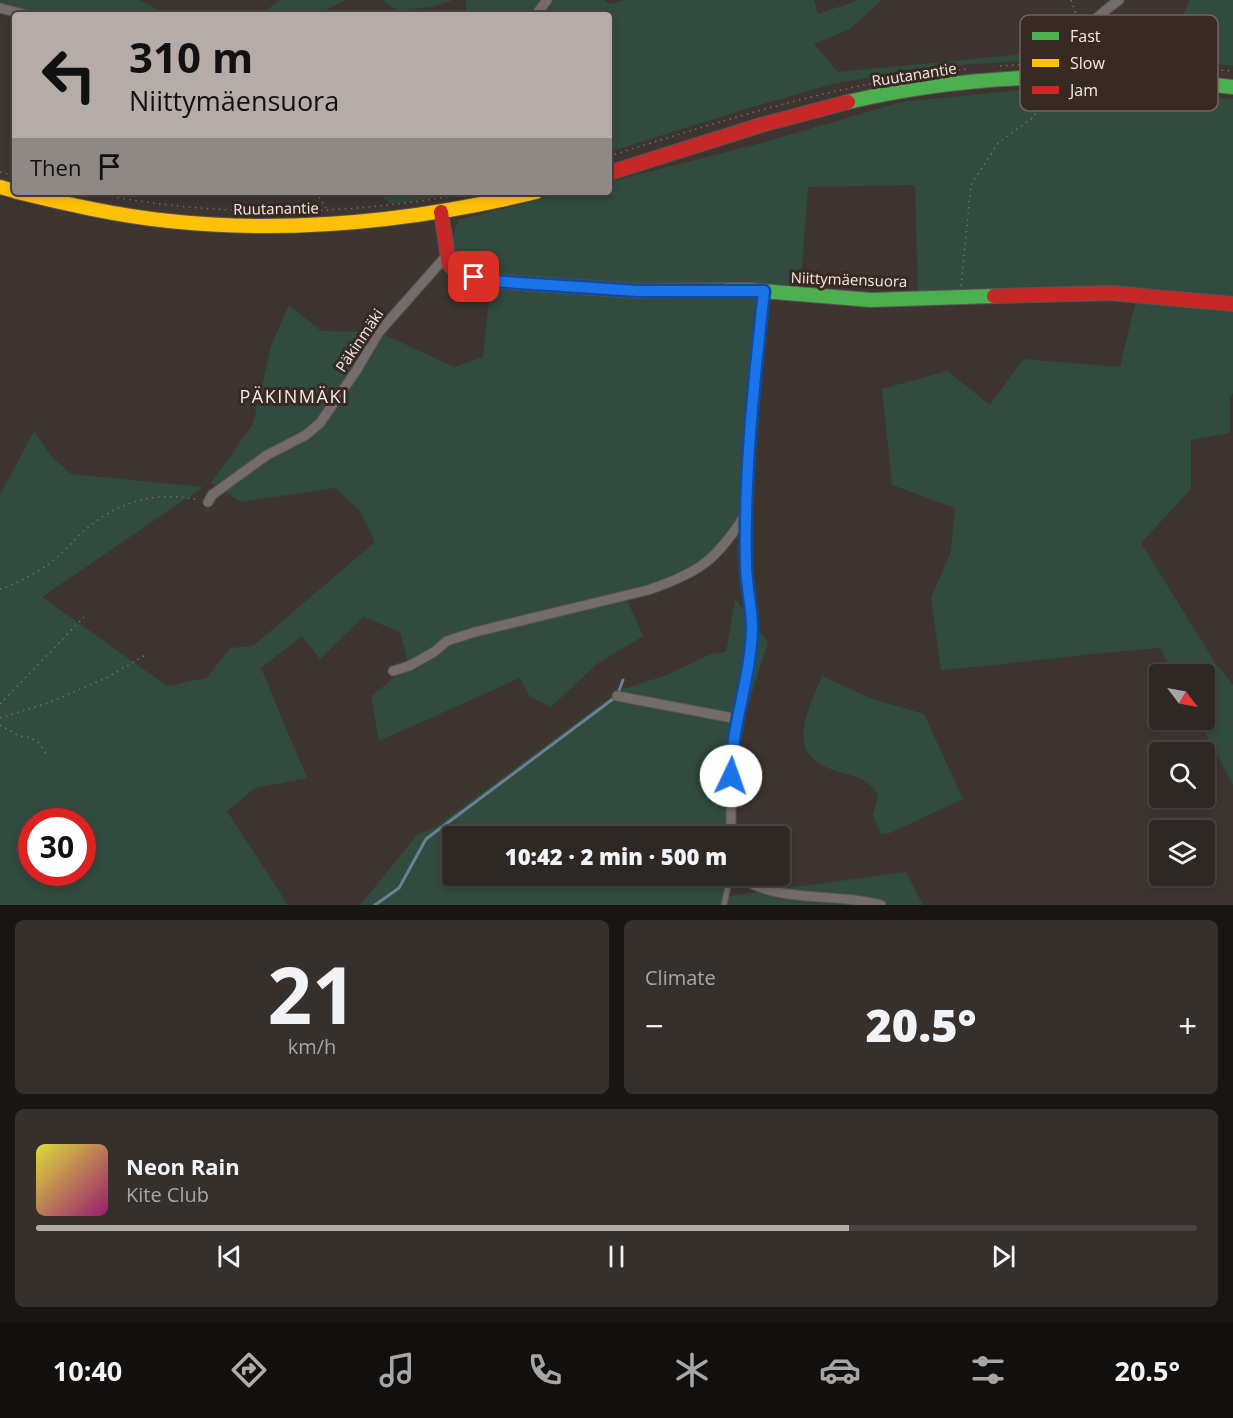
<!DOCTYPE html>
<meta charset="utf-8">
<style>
:root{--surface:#2e2825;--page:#36302d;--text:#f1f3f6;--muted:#a7a6a7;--line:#494442;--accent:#b5aba7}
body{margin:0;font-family:"Open Sans",sans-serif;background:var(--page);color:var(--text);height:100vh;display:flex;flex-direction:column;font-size:22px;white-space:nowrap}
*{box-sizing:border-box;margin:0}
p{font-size:20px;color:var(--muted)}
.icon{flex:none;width:33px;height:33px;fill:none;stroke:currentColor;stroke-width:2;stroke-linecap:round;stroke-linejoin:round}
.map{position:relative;height:905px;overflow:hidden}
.panel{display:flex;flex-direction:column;gap:15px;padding:15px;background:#191614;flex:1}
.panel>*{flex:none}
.top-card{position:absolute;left:12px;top:12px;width:600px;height:183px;border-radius:6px;box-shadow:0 3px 9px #0003,0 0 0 2px var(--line);background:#b5aba7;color:#111;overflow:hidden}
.needle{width:39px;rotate:122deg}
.fabs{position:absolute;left:1149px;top:664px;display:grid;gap:12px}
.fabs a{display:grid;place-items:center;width:66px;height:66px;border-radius:6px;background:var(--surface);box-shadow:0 3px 9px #0003,0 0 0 2px var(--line);font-size:30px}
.speed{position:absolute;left:18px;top:808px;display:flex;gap:12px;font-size:30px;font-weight:700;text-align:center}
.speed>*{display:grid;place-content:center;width:78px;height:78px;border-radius:50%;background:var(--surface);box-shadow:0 3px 9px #0003,0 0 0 2px var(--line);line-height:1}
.speed .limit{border:9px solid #d22;background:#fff;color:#111}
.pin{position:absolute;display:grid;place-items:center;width:51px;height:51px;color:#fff;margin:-26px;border-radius:12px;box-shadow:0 3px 9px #0006}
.me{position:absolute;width:66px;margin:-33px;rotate:3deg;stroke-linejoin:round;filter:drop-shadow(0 0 4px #0008)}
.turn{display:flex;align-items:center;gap:21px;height:126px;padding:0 18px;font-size:27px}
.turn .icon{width:78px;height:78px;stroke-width:2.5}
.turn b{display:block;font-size:42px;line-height:51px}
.then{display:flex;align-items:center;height:57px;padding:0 18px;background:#0003;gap:12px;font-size:22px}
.big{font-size:45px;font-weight:800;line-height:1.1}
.panel .card{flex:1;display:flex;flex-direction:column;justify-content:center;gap:9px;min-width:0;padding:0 21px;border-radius:9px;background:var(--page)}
.panel .dial{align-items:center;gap:0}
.dial b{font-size:78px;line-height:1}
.song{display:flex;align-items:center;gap:18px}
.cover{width:72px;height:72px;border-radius:9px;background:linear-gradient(135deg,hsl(60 70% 55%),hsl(320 70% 35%))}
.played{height:6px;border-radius:3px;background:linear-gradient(90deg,var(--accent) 70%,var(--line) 70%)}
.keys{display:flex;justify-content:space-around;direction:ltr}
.heat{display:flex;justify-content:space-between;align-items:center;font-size:33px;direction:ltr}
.panel .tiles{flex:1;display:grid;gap:15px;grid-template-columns:1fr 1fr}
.card:last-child{grid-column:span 2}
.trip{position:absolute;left:442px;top:826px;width:348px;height:60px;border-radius:6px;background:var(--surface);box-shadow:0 3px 9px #0003,0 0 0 2px var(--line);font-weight:800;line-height:60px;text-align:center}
.tabs{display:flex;height:96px;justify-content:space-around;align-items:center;background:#12100f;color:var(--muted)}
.tabs .icon{width:42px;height:42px}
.tabs .active{color:var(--accent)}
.tabs b{font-size:27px;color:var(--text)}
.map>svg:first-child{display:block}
</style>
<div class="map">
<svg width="1233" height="905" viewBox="0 0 1233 905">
<rect width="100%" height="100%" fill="#3e3531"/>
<!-- green -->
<g fill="#314b3e" fill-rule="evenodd">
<path d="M0,0H140L166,15H26L0,8Z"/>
<path d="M280,0H346L316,15H260Z"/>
<path d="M383,0H453L433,7L398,11Z"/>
<path d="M466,0H605L609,4L627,0H814L818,14L859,0H882L850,29L814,44L838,72L1027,54L1167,50L1190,0H1233V66L1212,63L1060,58L920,68L833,84L752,107L609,152V15H466Z"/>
<path d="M1069,85L1233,99V393L1230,397V433L1191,440V489L1141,543L1216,664L1233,685V785L1198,720H1204V675H1174L1160,648C1086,653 1014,664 941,670L931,598L951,551L955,508L892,485L882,389L947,371L990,405L1023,359L1120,367L1137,296L918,298L915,185L808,187L800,294L764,291L749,425L747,512L728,541L691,573L625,596L643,636L597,664L551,707L530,697L520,678L379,741L371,696L409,666L400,632L363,617L320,659L302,636L261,668L307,778L255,788L227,811L288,905H0V495L34,431L51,456L71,474L203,487L42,597L167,686L207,678L230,648L253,646L375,542L359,510L335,488L241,502L211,483L253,424L271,346L289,305L321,331L379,332L454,367L483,357L491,281L457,272L447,255L458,220L570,192H609V182L765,142L901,102ZM32,822H82V873H32Z"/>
<path d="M374,192H472L392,204Z"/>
<path d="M735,599L768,642L736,744L735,837H453V876H732L728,896L906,872L923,905H360L417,835L437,826L620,690L664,676L709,655L726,652Z"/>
<path d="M822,676L870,698L924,714L963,799L890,833L881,834L873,815L878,795C865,776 859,778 839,772C782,756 807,714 822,676Z"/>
</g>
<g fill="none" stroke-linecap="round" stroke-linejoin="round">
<!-- stream -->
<path stroke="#688195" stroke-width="3" d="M375,905L399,888L426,839L617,696L623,680"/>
<defs>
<path id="lane" d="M724,905L730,876"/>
<g id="street">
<path d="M0,8L27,15"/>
<path d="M536,15L547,0"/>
<path d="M1072,77C1071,40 1091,20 1119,0"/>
<path d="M208,502L212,495L267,455L306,435L320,423L356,371L379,332L447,255"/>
<path d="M393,671L409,666L434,652L447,641L475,632L648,590C701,572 716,560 746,514"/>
<path d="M617,696L738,719"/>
<path d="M731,837V754L750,668L752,626L746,565L749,425L764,291"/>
<path d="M739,876C776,904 837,892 881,905"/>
</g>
<g id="fast">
<path d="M848,102C975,72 1105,71 1233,87"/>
<path d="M722,290H750L871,300L994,296"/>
</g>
<g id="slow">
<path d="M0,187L15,191"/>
<path d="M17,192C67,204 118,216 169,221C293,234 416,221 536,192"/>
</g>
<g id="jam">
<path d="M609,173L761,125L848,102"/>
<path d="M441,212L449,264L457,272L491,281L638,291L722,290"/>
<path d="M994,296L1111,293L1233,304"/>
</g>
</defs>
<!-- lane casing -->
<use href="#lane" stroke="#5a534f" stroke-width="7"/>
<!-- street casing -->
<use href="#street" stroke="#5a534f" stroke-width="11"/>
<!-- fast casing -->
<use href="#fast" stroke="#5a534f" stroke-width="16"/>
<!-- slow casing -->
<use href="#slow" stroke="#5a534f" stroke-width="16"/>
<!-- jam casing -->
<use href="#jam" stroke="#5a534f" stroke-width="16"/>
<!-- path -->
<g stroke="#746e6c" stroke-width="1.5" stroke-dasharray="1.5 4.5" stroke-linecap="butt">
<path d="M1071,0L1079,22"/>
<path d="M1084,62L1127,63L1233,71"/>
<path d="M1000,66L1061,62"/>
<path d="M609,156C728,119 845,81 969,69"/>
<path d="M0,172L15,176"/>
<path d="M88,192C214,218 347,217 473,192"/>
<path d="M316,192L326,208"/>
<path d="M961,286L971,185L998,143L1035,116L1032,98L1040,89"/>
<path d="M0,589C22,582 46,568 63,552C72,543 80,533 90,526C122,500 159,491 198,500"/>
<path d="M0,704L84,617"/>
<path d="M0,718L51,702L108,677L147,654"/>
<path d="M0,725L19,736L31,738L39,743L48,757"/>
</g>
<!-- lane -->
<use href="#lane" stroke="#736c6b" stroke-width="4.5"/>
<!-- street -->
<use href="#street" stroke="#736c6b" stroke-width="9"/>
<!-- fast -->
<use href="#fast" stroke="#4caf50" stroke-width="14"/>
<!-- slow -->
<use href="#slow" stroke="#ffc107" stroke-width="14"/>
<!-- jam -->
<use href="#jam" stroke="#c62828" stroke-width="14"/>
</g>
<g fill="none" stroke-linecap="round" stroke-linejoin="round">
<defs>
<path id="route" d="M474,277L491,281L638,291H764C754,382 744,473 746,564C746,585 752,607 752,628C751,678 731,726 731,776"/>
</defs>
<!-- route casing -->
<use href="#route" stroke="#114b97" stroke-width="15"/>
<!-- route -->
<use href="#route" stroke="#1a73e8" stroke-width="10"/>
</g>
<g text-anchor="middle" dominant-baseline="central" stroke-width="6" stroke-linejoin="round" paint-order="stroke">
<!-- street labels -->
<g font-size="15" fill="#f5ebe6" stroke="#382922">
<text transform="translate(914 74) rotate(-9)">Ruutanantie</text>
<text transform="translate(276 208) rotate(-1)">Ruutanantie</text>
<text transform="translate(849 279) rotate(2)">Niittymäensuora</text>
<text transform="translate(359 340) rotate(-56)">Päkinmäki</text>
</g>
<!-- quarter labels -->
<g font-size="18" letter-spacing="1.5" fill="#f5ebe6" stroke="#382922">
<text x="294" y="396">PÄKINMÄKI</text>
</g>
</g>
<!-- legend -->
<rect x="1020" y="15" width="198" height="96" rx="9" fill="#382922" stroke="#71635d" stroke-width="1.5"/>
<rect x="1032" y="32" width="27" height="8" fill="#4caf50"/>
<rect x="1032" y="59" width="27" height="8" fill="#ffc107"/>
<rect x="1032" y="86" width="27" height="8" fill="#c62828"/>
<g font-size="16" fill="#f5ebe6">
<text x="1070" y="42">Fast</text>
<text x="1070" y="69">Slow</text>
<text x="1070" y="96">Jam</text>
</g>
</svg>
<div class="fabs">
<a><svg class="needle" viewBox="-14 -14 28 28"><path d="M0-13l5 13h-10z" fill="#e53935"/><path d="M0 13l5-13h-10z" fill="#a7a6a7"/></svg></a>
<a><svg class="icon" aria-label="search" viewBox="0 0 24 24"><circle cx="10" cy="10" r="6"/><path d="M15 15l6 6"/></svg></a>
<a><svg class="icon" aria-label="layers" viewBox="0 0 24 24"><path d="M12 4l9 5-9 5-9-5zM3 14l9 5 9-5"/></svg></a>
</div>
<div class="speed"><div class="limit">30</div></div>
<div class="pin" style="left:474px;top:277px;background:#d93025"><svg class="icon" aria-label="arrive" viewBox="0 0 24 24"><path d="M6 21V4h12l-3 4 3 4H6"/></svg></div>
<svg class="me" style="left:731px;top:776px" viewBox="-20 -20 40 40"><circle r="19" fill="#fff"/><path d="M0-13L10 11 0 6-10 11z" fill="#1a73e8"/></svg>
<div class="trip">10:42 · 2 min · 500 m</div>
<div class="top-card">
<div class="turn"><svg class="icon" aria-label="left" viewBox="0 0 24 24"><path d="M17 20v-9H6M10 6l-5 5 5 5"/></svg><div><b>310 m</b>Niittymäensuora</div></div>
<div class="then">Then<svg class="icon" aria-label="arrive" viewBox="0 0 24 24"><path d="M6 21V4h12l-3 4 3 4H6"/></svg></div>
</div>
</div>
<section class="panel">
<div class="tiles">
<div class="card dial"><b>21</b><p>km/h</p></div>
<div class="card"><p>Climate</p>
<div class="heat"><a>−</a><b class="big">20.5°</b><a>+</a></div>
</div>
<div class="card">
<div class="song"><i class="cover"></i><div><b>Neon Rain</b><p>Kite Club</p></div></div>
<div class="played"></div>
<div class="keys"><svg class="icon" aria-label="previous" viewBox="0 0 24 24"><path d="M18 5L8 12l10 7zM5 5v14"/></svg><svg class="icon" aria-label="pause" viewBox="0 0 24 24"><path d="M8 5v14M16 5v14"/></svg><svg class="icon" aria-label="next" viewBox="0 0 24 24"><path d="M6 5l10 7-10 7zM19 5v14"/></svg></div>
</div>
</div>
</section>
<nav class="tabs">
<b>10:40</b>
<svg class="icon active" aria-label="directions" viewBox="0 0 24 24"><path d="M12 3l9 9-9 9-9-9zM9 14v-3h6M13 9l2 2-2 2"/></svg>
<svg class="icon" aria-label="music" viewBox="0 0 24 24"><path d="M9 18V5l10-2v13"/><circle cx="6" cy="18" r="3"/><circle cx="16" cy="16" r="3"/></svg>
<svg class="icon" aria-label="phone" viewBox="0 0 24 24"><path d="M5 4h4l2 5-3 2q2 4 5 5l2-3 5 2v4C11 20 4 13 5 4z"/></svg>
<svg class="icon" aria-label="climate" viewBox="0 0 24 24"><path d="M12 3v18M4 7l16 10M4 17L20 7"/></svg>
<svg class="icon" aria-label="car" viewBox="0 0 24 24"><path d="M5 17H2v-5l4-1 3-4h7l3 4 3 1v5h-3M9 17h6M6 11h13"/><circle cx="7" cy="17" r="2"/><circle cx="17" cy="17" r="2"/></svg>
<svg class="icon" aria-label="filters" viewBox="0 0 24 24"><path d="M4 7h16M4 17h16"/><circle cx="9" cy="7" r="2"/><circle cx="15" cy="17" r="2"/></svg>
<b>20.5°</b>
</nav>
